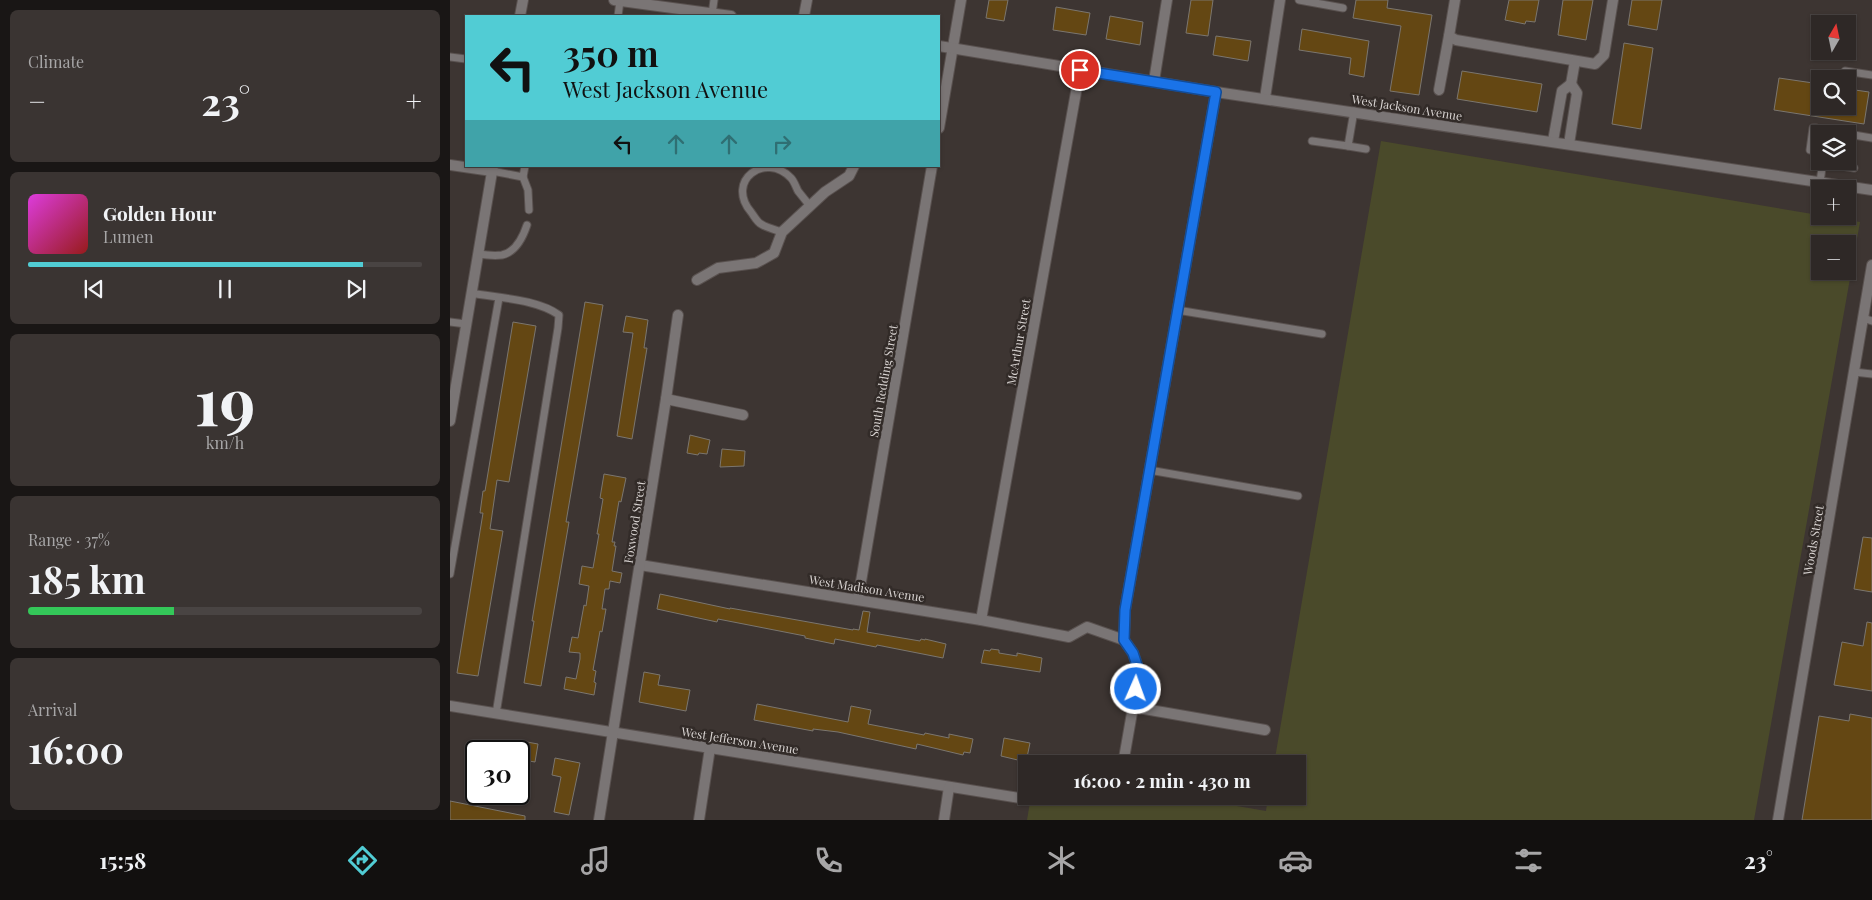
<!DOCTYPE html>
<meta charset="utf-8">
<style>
:root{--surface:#2e2826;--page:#3a3432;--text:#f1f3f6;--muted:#a7a6a7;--line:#494443;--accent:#51ccd4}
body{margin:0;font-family:"Playfair Display",serif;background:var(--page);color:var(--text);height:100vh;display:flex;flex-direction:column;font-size:19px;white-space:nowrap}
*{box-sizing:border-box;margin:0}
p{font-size:16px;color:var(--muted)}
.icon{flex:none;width:28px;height:28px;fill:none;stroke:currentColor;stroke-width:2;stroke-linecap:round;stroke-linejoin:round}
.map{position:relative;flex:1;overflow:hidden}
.details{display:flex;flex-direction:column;gap:10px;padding:10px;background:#191615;width:450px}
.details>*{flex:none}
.guide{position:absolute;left:15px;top:15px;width:475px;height:152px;border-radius:0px;box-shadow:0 1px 4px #0004,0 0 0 1px var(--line);background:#51ccd4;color:#111;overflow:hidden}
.needle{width:32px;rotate:9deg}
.tools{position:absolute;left:1361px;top:15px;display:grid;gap:10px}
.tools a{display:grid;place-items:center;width:45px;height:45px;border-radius:0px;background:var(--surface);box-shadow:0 1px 4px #0004,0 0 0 1px var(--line);font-size:25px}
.speed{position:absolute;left:15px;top:740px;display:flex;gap:10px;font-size:25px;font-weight:700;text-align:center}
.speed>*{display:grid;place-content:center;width:65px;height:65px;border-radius:50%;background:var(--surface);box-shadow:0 1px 4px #0004,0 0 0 1px var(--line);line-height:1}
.speed .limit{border:2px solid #111;border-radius:8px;background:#fff;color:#111}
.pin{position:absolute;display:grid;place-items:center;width:42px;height:42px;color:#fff;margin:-21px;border:2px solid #fff;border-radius:50%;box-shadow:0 1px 5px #0007}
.me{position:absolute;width:55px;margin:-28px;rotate:2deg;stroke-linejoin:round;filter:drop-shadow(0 0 4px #0008)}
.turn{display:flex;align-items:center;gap:18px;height:105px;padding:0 15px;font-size:22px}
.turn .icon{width:65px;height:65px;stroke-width:2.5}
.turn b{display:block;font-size:35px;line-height:42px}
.lanes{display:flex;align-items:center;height:48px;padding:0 15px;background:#0003;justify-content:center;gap:25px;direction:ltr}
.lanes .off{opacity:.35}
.big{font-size:38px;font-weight:700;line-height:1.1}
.details .card{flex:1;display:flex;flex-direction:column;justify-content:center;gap:8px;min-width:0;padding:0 18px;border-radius:8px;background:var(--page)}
.details .dial{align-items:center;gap:0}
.dial b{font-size:65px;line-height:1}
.song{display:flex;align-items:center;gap:15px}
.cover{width:60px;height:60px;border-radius:8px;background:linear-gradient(135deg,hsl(300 70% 55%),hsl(0 70% 35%))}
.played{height:5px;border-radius:2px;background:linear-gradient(90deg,var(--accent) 85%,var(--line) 85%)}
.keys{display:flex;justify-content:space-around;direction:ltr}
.heat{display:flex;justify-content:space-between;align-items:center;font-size:28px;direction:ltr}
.charge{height:8px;border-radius:4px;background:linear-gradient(90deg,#34c759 37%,var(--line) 0)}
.trip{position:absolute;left:568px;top:755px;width:288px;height:50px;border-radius:0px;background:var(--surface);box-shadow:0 1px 4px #0004,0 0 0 1px var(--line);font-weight:700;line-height:50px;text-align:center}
.dock{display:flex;height:80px;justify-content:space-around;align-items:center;background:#12100f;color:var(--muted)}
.dock .icon{width:35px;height:35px}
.dock .current{color:var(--accent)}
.dock b{font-size:22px;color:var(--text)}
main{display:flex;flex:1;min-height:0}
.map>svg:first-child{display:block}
</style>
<main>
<section class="details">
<div class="card"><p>Climate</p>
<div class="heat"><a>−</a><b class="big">23°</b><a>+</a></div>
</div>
<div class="card">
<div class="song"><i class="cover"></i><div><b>Golden Hour</b><p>Lumen</p></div></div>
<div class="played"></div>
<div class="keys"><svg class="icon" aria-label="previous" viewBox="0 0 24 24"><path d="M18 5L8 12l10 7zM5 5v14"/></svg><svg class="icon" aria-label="pause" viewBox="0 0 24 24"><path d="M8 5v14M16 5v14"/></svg><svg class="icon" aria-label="next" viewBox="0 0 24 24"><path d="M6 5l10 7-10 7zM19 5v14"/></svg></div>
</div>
<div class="card dial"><b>19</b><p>km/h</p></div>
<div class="card"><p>Range · 37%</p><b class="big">185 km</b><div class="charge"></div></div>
<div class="card"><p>Arrival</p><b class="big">16:00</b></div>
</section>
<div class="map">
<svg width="1422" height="820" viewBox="0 0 1422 820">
<rect width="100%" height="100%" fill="#3d3532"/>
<!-- green -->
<path fill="#4a4a2a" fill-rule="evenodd" d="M931,141L1410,222L1304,820H577L581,796H729L816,811L818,796H846V764H824ZM1370,244H1398V271H1370Z"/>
<!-- building -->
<g fill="#644713" stroke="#7b766f">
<path d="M539,0H558L554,21L536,18Z"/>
<path d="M741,0H763L758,36L736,33Z"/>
<path d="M906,0H938L937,8L982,15L969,95L940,91L951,26L903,18Z"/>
<path d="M1059,0H1089L1085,22L1076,21L1075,24L1055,20Z"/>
<path d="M1113,0H1143L1136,40L1108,35Z"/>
<path d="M1182,0H1212L1207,30L1178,25Z"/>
<path d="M606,7L640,13L636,35L603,30Z"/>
<path d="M660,16L693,22L690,45L656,39Z"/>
<path d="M852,29L919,41L914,77L899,74L901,58L849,50Z"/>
<path d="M766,36L801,41L798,61L763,55Z"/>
<path d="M1174,43L1203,48L1191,129L1162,124Z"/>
<path d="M1012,71L1092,84L1087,112L1007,99Z"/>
<path d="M1329,78L1370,84V106H1398V89L1419,92L1414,124L1324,110Z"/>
<path d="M135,302L153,305L116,522H119L91,686L74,683L84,621H82Z"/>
<path d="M176,316L198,320L194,348H197L182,439L167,436L183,333L173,332Z"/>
<path d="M63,322L86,326L59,482L47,480L40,529L53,531L28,676L7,673L33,513H30L33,491H35Z"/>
<path d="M240,435L260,440L257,454L249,453L248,455L237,453Z"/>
<path d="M272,449L295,451L294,466L270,467Z"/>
<path d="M154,474L176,478L171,502L169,501L162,542H165L164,546H166L162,571L172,573L170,583L160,581L159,589H155L152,609H156L152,632L150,631L143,670L146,671L144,682L146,683L144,695L114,689L116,677L126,679L130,659V653L119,652L122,637L128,638L134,605L136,606L139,586L129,584L132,566L143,568L149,534H147L153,499L150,498Z"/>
<path d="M1413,537L1422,538V592L1404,589Z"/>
<path d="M210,594L280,609V608L403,630V629L409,630L413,611L420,612L417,632L470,641L471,639L475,640V639L496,644L493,658L427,645L426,647L385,639L384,644L355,638V636L268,619L267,622L207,609Z"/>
<path d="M1417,622L1422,623V691L1384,685L1392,642L1413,646Z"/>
<path d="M541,649L549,650V653L567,656V653L592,658L590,672L531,663L534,650L540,651Z"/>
<path d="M194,672L210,675L208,685L240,690L236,711L189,702Z"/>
<path d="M307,704L398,722L401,706L421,710L418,724L474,735L475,733L499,738V734L523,739L520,753L514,752L513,755L467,744L466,749L388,732L363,729V731L304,720Z"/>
<path d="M1400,714L1422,718V820H1352L1369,716L1399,721Z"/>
<path d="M554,738L580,743L576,762L551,756Z"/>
<path d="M77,742L88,744L85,762L73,760Z"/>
<path d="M105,758L130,763L119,815L104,812L111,777L102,775Z"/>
<path d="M0,801L75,816V820H0Z"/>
</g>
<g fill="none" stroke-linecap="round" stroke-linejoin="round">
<defs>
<g id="service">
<path d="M849,0L893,8"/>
<path d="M262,14L264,0"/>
<path d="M168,16L170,1"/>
<path d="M0,57L16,59"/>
<path d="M1395,71L1422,75"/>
<path d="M1366,128H1363L1360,150L1370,151"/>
<path d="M1377,130L1397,134"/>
<path d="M1398,134L1422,138"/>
<path d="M862,141L898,146L904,111"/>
<path d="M898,146L916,149"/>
<path d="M1373,163L1404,168"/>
<path d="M42,171L73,177L75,166"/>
<path d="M73,177L78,190L79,210"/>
<path d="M1370,182L1373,161"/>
<path d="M332,232C326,230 317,228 311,224C307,222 304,216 301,212C275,181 315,151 341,178C344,181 346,187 348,191C352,196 356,201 360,206"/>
<path d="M28,254C35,255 45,256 52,255C66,252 73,237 77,225"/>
<path d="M21,293C48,298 87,299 109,315L108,328L46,714"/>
<path d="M727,310L872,334"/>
<path d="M1413,318L1422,321"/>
<path d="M0,322L16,324"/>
<path d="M1404,372L1422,374"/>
<path d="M699,470L848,496"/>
<path d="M0,574L49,298"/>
</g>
<g id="minor">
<path d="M1005,0L999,36L1006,40L1145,64L1154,55L1163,0"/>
<path d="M354,16L357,0"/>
<path d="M704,81L717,0"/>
<path d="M1121,84L1125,61"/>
<path d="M989,90L999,36"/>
<path d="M766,92L675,610L674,640L683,653L689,671L683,707L815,730"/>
<path d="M815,98L830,0"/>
<path d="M489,128L511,0"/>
<path d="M1103,141L1112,91L1121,84L1127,93L1119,144"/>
<path d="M0,165L42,171"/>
<path d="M247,280L268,268L306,263L324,253L332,232L375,192L399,176L404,166"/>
<path d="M216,399L293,415"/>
<path d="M190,565L531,620L619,637L637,627L674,640"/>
<path d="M408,599L482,166"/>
<path d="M531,620L630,70"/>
<path d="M0,706L576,799"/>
<path d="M673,764L683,707"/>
<path d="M149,820L216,399L228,315"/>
<path d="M249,820L260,748"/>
<path d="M494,820L499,787"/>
<path d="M1328,820L1422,265"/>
</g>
<g id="tertiary">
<path d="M164,0L281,16"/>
<path d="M70,16L73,0"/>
<path d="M489,46L766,92L1422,190"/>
<path d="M0,421L43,166"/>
</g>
</defs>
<!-- service casing -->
<use href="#service" stroke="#59514f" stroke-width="9"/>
<!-- minor casing -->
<use href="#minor" stroke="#59514f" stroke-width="12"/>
<!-- tertiary casing -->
<use href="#tertiary" stroke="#59514f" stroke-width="12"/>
<!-- service -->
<use href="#service" stroke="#7a7575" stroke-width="7"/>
<!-- minor -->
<use href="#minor" stroke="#7a7575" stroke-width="10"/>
<!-- tertiary -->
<use href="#tertiary" stroke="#7a7575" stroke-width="10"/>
</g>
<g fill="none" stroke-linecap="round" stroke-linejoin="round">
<defs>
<path id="route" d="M630,70L766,92L675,610L674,640L683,653L689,671L686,689"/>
</defs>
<!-- route casing -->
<use href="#route" stroke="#114b97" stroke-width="12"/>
<!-- route -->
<use href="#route" stroke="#1a73e8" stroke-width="9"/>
</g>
<g text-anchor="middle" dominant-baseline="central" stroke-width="5" stroke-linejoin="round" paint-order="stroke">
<!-- street labels -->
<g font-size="12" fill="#d8d3d1" stroke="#322b28">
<text transform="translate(957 107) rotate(9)">West Jackson Avenue</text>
<text transform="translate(568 342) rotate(-80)">McArthur Street</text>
<text transform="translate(433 381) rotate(-80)">South Redding Street</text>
<text transform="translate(184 522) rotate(-81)">Foxwood Street</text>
<text transform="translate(1363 540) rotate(-80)">Woods Street</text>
<text transform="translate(417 588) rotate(9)">West Madison Avenue</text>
<text transform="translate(290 740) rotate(9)">West Jefferson Avenue</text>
</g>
</g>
</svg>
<div class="tools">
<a><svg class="needle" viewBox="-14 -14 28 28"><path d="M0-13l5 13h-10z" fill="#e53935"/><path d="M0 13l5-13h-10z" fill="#a7a6a7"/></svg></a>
<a><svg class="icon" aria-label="search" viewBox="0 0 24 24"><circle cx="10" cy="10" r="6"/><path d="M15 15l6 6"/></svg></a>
<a><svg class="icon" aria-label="layers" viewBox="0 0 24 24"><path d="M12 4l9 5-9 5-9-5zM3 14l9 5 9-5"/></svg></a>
<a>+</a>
<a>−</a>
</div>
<div class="speed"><div class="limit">30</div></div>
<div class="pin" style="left:630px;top:70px;background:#d93025"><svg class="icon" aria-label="arrive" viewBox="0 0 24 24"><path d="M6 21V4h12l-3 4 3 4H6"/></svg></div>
<svg class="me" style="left:686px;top:689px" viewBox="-20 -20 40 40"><circle r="17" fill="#1a73e8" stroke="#fff" stroke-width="3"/><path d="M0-11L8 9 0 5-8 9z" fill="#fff"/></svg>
<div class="trip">16:00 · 2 min · 430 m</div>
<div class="guide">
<div class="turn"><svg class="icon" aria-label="left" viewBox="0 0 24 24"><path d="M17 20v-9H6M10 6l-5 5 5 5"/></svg><div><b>350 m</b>West Jackson Avenue</div></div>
<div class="lanes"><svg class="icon" aria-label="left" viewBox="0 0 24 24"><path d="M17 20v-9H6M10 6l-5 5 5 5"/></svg><svg class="icon off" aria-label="ahead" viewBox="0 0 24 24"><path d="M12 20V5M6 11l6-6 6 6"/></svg><svg class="icon off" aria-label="ahead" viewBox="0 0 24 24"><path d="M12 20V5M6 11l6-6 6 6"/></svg><svg class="icon off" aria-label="right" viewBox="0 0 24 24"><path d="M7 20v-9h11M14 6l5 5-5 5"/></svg></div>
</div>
</div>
</main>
<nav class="dock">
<b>15:58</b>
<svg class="icon current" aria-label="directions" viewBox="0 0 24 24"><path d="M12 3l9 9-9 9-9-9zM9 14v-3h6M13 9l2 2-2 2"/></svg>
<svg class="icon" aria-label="music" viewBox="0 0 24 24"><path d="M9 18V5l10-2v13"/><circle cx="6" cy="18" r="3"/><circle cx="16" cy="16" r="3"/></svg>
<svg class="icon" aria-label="phone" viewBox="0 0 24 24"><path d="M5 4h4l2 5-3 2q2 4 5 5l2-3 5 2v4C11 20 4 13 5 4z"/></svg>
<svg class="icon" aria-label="climate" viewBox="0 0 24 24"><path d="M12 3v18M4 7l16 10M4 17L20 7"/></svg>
<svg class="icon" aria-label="car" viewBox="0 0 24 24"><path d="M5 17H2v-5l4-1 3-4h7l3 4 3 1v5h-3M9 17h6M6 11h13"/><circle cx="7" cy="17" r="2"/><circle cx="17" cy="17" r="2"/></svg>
<svg class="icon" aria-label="filters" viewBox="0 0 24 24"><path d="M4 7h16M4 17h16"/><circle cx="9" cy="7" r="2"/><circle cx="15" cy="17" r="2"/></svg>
<b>23°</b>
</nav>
